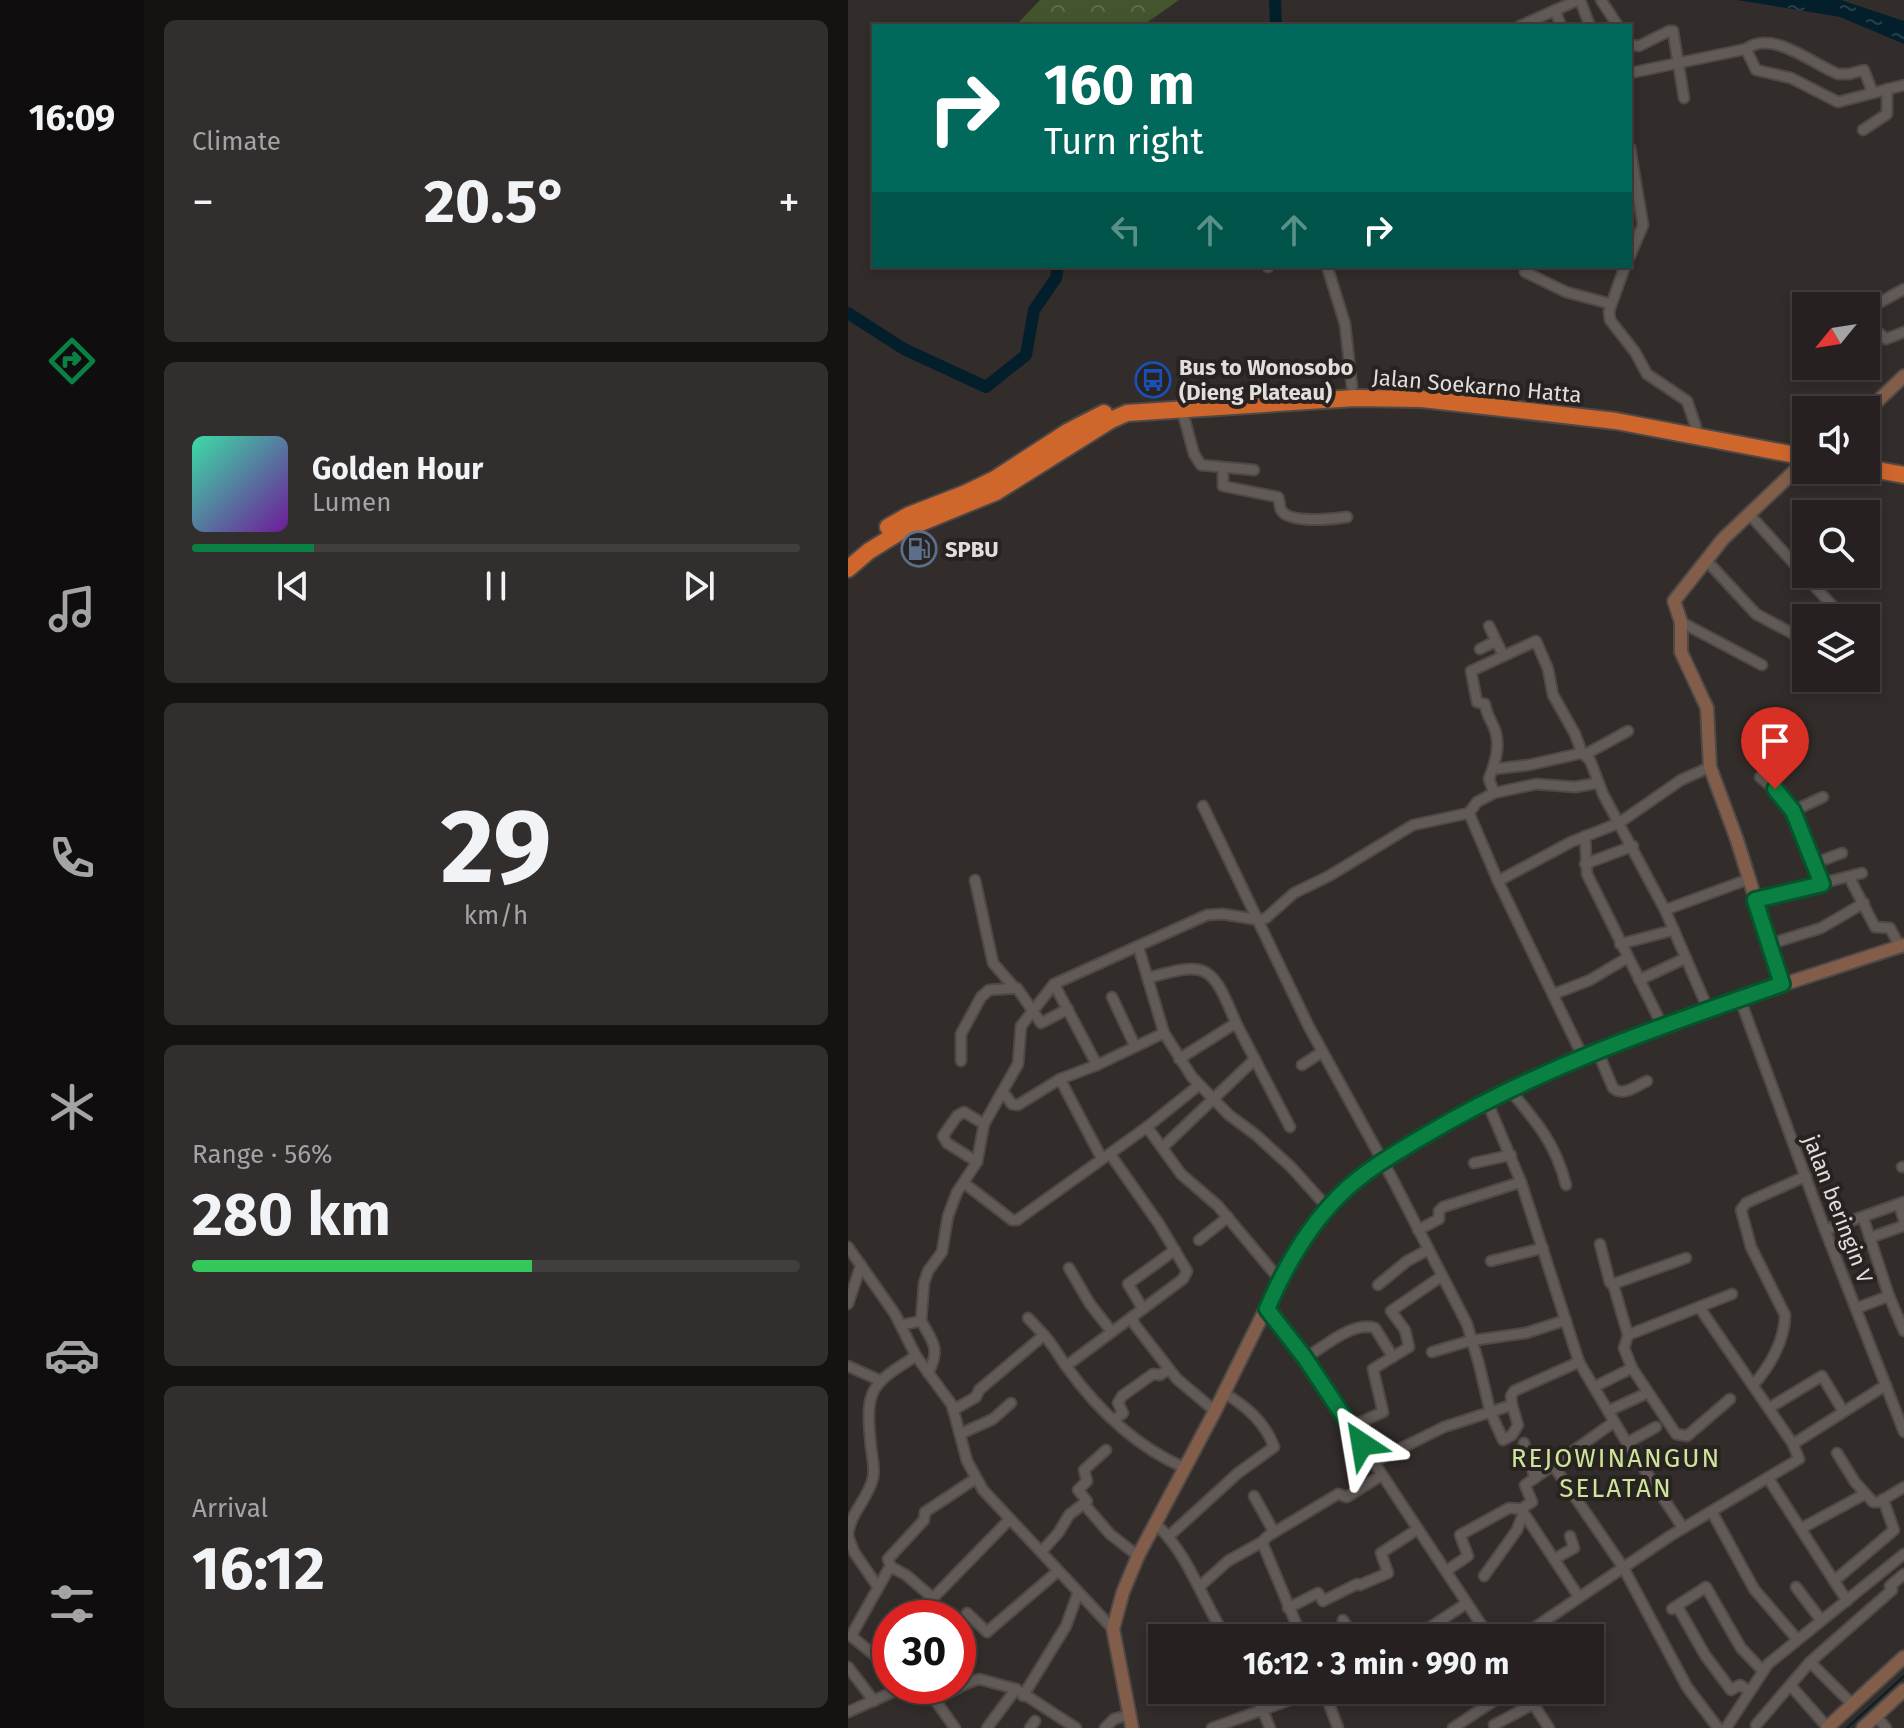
<!DOCTYPE html>
<meta charset="utf-8">
<style>
:root{--surface:#262120;--page:#322e2d;--text:#f1f3f6;--muted:#a4a3a5;--line:#423e3e;--accent:#0b8043}
body{margin:0;font-family:"Fira Sans",sans-serif;background:var(--page);color:var(--text);height:100vh;display:flex;flex-direction:column;font-size:30px;white-space:nowrap}
*{box-sizing:border-box;margin:0}
p{font-size:26px;color:var(--muted)}
.icon{flex:none;width:44px;height:44px;fill:none;stroke:currentColor;stroke-width:2;stroke-linecap:round;stroke-linejoin:round}
.map{position:relative;flex:1;overflow:hidden}
.sheet{display:flex;flex-direction:column;gap:20px;padding:20px;background:#151212;width:704px}
.sheet>*{flex:none}
.hud{position:absolute;left:24px;top:24px;width:760px;height:244px;border-radius:0px;box-shadow:0 4px 12px #0003,0 0 0 2px var(--line);background:#00695c;color:#fff;overflow:hidden}
.needle{width:52px;rotate:240deg}
.controls{position:absolute;left:944px;top:292px;display:grid;gap:16px}
.controls a{display:grid;place-items:center;width:88px;height:88px;border-radius:0px;background:var(--surface);box-shadow:0 4px 12px #0003,0 0 0 2px var(--line);font-size:40px}
.speed{position:absolute;left:24px;top:1600px;display:flex;gap:16px;font-size:40px;font-weight:700;text-align:center}
.speed>*{display:grid;place-content:center;width:104px;height:104px;border-radius:50%;background:var(--surface);box-shadow:0 4px 12px #0003,0 0 0 2px var(--line);line-height:1}
.speed .limit{border:12px solid #d22;background:#fff;color:#111}
.pin{position:absolute;display:grid;place-items:center;width:68px;height:68px;color:#fff;margin:-82px -34px;border-radius:50% 50% 50% 0;rotate:-45deg;box-shadow:0 0 8px #0007}
.pin .icon{rotate:45deg}
.me{position:absolute;width:88px;margin:-44px;rotate:327deg;stroke-linejoin:round;filter:drop-shadow(0 0 6px #0008)}
.turn{display:flex;align-items:center;gap:28px;height:168px;padding:0 40px;font-size:36px}
.turn .icon{width:104px;height:104px;stroke-width:2.5}
.turn b{display:block;font-size:56px;line-height:68px}
.lanes{display:flex;align-items:center;height:76px;padding:0 40px;background:#0003;justify-content:center;gap:40px;direction:ltr}
.lanes .off{opacity:.35}
.big{font-size:60px;font-weight:700;line-height:1.1}
.sheet .widget{flex:1;display:flex;flex-direction:column;justify-content:center;gap:12px;min-width:0;padding:0 28px;border-radius:12px;background:var(--page)}
.sheet .dial{align-items:center;gap:0}
.dial b{font-size:104px;line-height:1}
.song{display:flex;align-items:center;gap:24px}
.cover{width:96px;height:96px;border-radius:12px;background:linear-gradient(135deg,hsl(160 70% 55%),hsl(280 70% 35%))}
.played{height:8px;border-radius:4px;background:linear-gradient(90deg,var(--accent) 20%,var(--line) 20%)}
.keys{display:flex;justify-content:space-around;direction:ltr}
.heat{display:flex;justify-content:space-between;align-items:center;font-size:44px;direction:ltr}
.charge{height:12px;border-radius:6px;background:linear-gradient(90deg,#34c759 56%,var(--line) 0)}
.trip{position:absolute;left:300px;top:1624px;width:456px;height:80px;border-radius:0px;background:var(--surface);box-shadow:0 4px 12px #0003,0 0 0 2px var(--line);font-weight:700;line-height:80px;text-align:center}
main{display:flex;flex:1;min-height:0}
.dock{display:flex;flex-direction:column;width:144px;justify-content:space-around;align-items:center;background:#0f0d0d;color:var(--muted)}
.dock .icon{width:56px;height:56px}
.dock .current{color:var(--accent)}
.dock b{font-size:36px;color:var(--text)}
.map>svg:first-child{display:block}
</style>
<main>
<nav class="dock">
<b>16:09</b>
<svg class="icon current" aria-label="directions" viewBox="0 0 24 24"><path d="M12 3l9 9-9 9-9-9zM9 14v-3h6M13 9l2 2-2 2"/></svg>
<svg class="icon" aria-label="music" viewBox="0 0 24 24"><path d="M9 18V5l10-2v13"/><circle cx="6" cy="18" r="3"/><circle cx="16" cy="16" r="3"/></svg>
<svg class="icon" aria-label="phone" viewBox="0 0 24 24"><path d="M5 4h4l2 5-3 2q2 4 5 5l2-3 5 2v4C11 20 4 13 5 4z"/></svg>
<svg class="icon" aria-label="climate" viewBox="0 0 24 24"><path d="M12 3v18M4 7l16 10M4 17L20 7"/></svg>
<svg class="icon" aria-label="car" viewBox="0 0 24 24"><path d="M5 17H2v-5l4-1 3-4h7l3 4 3 1v5h-3M9 17h6M6 11h13"/><circle cx="7" cy="17" r="2"/><circle cx="17" cy="17" r="2"/></svg>
<svg class="icon" aria-label="filters" viewBox="0 0 24 24"><path d="M4 7h16M4 17h16"/><circle cx="9" cy="7" r="2"/><circle cx="15" cy="17" r="2"/></svg>
</nav>
<section class="sheet">
<div class="widget"><p>Climate</p>
<div class="heat"><a>−</a><b class="big">20.5°</b><a>+</a></div>
</div>
<div class="widget">
<div class="song"><i class="cover"></i><div><b>Golden Hour</b><p>Lumen</p></div></div>
<div class="played"></div>
<div class="keys"><svg class="icon" aria-label="previous" viewBox="0 0 24 24"><path d="M18 5L8 12l10 7zM5 5v14"/></svg><svg class="icon" aria-label="pause" viewBox="0 0 24 24"><path d="M8 5v14M16 5v14"/></svg><svg class="icon" aria-label="next" viewBox="0 0 24 24"><path d="M6 5l10 7-10 7zM19 5v14"/></svg></div>
</div>
<div class="widget dial"><b>29</b><p>km/h</p></div>
<div class="widget"><p>Range · 56%</p><b class="big">280 km</b><div class="charge"></div></div>
<div class="widget"><p>Arrival</p><b class="big">16:12</b></div>
</section>
<div class="map">
<svg width="1056" height="1728" viewBox="0 0 1056 1728">
<defs>
<pattern id="forest-crowns" width="20" height="18" patternUnits="userSpaceOnUse" patternTransform="scale(2)"><rect width="20" height="18" fill="#44542d"/><path d="M2 6a3 3 0 1 1 6 0M12 15a3 3 0 1 1 6 0" fill="none" stroke="#5f6c4b"/></pattern>
<pattern id="water-ripples" width="26" height="14" patternUnits="userSpaceOnUse" patternTransform="scale(2)"><rect width="26" height="14" fill="#041f2c"/><path d="M2 4q2-2 4 0t4 0M15 11q2-2 4 0t4 0" fill="none" stroke="#283f4a"/></pattern>
</defs>
<rect width="100%" height="100%" fill="#322c2a"/>
<!-- forest -->
<path fill="url(#forest-crowns)" d="M192,0H331L294,26H167Z"/>
<!-- water -->
<path fill="url(#water-ripples)" d="M889,0H993L1056,21V44L992,17Z"/>
<g fill="none" stroke-linecap="round" stroke-linejoin="round">
<!-- stream -->
<path stroke="#041f2c" stroke-width="2" d="M999,1728L1056,1676"/>
<!-- river -->
<g stroke="#041f2c" stroke-width="12">
<path d="M427,0L428,26"/>
<path d="M0,313L56,349L138,387L178,355L186,310L208,278L210,266"/>
</g>
<defs>
<g id="street">
<path d="M732,0L742,26"/>
<path d="M753,0L770,26"/>
<path d="M707,10L713,26"/>
<path d="M672,26L730,0"/>
<path d="M782,45L791,46L821,31H825L836,98"/>
<path d="M898,49C925,29 964,64 990,74H1001L1016,70L1024,91"/>
<path d="M782,73L898,49L908,70L943,78L990,102L1056,85"/>
<path d="M1015,130L1039,114V89"/>
<path d="M782,148L795,225L782,256"/>
<path d="M479,266L497,324L504,387"/>
<path d="M777,266L761,311L762,320L787,352L799,374L839,401L848,427"/>
<path d="M420,267L421,266"/>
<path d="M677,272L718,292L763,304"/>
<path d="M1018,310L1056,289"/>
<path d="M1018,322L1038,339L1056,332"/>
<path d="M334,410L346,454L353,465L406,470"/>
<path d="M375,468V486L430,497C432,501 431,506 433,510C441,524 485,519 499,517"/>
<path d="M901,514L991,613"/>
<path d="M858,560L908,614L953,638"/>
<path d="M833,622L914,665"/>
<path d="M641,626L655,655"/>
<path d="M632,649L648,641"/>
<path d="M738,754L780,731"/>
<path d="M646,769L681,765L734,753"/>
<path d="M912,777C951,809 959,838 974,884"/>
<path d="M646,793L688,784L727,787L750,783"/>
<path d="M355,806L461,1027L545,1180L619,1324L631,1364L642,1411L655,1440L664,1435L670,1425L664,1405"/>
<path d="M945,811L975,797"/>
<path d="M621,813L629,802L646,793L641,779C646,765 652,749 648,734C646,723 639,718 637,704L629,702L623,671L688,641L700,669L705,695L727,734L734,753L742,760L755,794L817,910L901,879"/>
<path d="M737,836L739,874L814,1025"/>
<path d="M967,863L994,853"/>
<path d="M737,864L785,846"/>
<path d="M1001,877L1027,927L1042,928L1052,947"/>
<path d="M127,880L145,963L165,986"/>
<path d="M907,900L1014,873"/>
<path d="M817,910L860,1009"/>
<path d="M772,944L826,930"/>
<path d="M922,944L973,928L1016,903"/>
<path d="M300,978C361,960 364,966 388,1023"/>
<path d="M791,980L838,958"/>
<path d="M206,984L249,1065"/>
<path d="M706,994L742,980L779,958"/>
<path d="M264,997L287,1046"/>
<path d="M892,999L977,1230L1056,1432"/>
<path d="M749,1050L765,1088C775,1097 788,1086 799,1081"/>
<path d="M734,1055L650,881L723,842L771,823L833,780L862,767"/>
<path d="M331,1059L388,1023L442,1127"/>
<path d="M113,1061V1034L133,997L141,990L169,988L193,1023L220,1009"/>
<path d="M454,1065L474,1052"/>
<path d="M212,1079L249,1065L316,1033"/>
<path d="M661,1089C688,1121 708,1144 718,1185"/>
<path d="M155,1092L164,1104L170,1105L212,1079L254,1159"/>
<path d="M638,1099L673,1182L731,1362L779,1443L835,1528"/>
<path d="M299,1127L333,1174L370,1206L432,1280"/>
<path d="M315,1147L407,1059"/>
<path d="M262,1154L311,1224L339,1271L335,1279L284,1317L287,1325L329,1379L367,1411"/>
<path d="M129,1162L99,1143L95,1136L109,1116L116,1112L136,1124"/>
<path d="M626,1163L663,1155"/>
<path d="M1054,1167H1056"/>
<path d="M116,1183L164,1220H169L299,1127L351,1085"/>
<path d="M1051,1204L1056,1220"/>
<path d="M480,1208L443,1167L408,1135L381,1115L344,1077L316,1033L290,946L359,915L375,914L411,920L418,918L446,893L481,876L565,825L621,813L650,881"/>
<path d="M570,1230L591,1219V1211L595,1207L673,1182"/>
<path d="M977,1230L1056,1202"/>
<path d="M1024,1237L1055,1226"/>
<path d="M351,1240L380,1217"/>
<path d="M0,1247L47,1314L68,1356L104,1405L119,1461L135,1490L265,1629"/>
<path d="M643,1261L695,1248"/>
<path d="M221,1268L242,1304L264,1332"/>
<path d="M765,1284L838,1258"/>
<path d="M530,1285L559,1261L580,1250"/>
<path d="M1041,1296L1056,1331"/>
<path d="M0,1304L13,1265"/>
<path d="M1009,1308L1041,1296L1015,1217"/>
<path d="M295,1309L280,1284L327,1250"/>
<path d="M419,1309L457,1358L642,1638"/>
<path d="M180,1318L196,1335"/>
<path d="M73,1321C85,1342 93,1349 80,1373"/>
<path d="M53,1325L73,1321L76,1283L80,1271L94,1252L100,1216L109,1192L129,1162L136,1124L170,1064L173,1026L206,984L290,946"/>
<path d="M780,1335L884,1294"/>
<path d="M584,1352L621,1341L678,1333L718,1320"/>
<path d="M457,1358C476,1347 504,1321 527,1328L545,1357"/>
<path d="M0,1366L31,1380"/>
<path d="M218,1366L284,1317"/>
<path d="M784,1368L828,1434L839,1436L882,1399"/>
<path d="M905,1385C921,1368 937,1340 937,1315L903,1247L893,1210L898,1203L958,1176"/>
<path d="M746,1387L784,1368L776,1348L780,1335L765,1284L762,1283L752,1244"/>
<path d="M921,1408L974,1376L995,1411"/>
<path d="M105,1410L128,1397L131,1390L196,1335C205,1345 211,1356 218,1366C249,1409 288,1447 337,1468"/>
<path d="M760,1411L795,1395"/>
<path d="M266,1420L275,1413L270,1403L274,1396L305,1374L312,1375L321,1369"/>
<path d="M502,1427L535,1412L525,1369L561,1347L557,1330L543,1311L594,1276"/>
<path d="M112,1434L145,1419L163,1403"/>
<path d="M676,1443L687,1478"/>
<path d="M779,1443L808,1427"/>
<path d="M945,1444L1038,1385"/>
<path d="M989,1453L1007,1482L1025,1502H1031L1056,1487"/>
<path d="M525,1462L596,1427L664,1405L663,1396L666,1391L731,1362"/>
<path d="M705,1465L775,1567L839,1687L870,1728"/>
<path d="M920,1478L999,1601"/>
<path d="M406,1496L426,1532"/>
<path d="M236,1504L262,1534L290,1556"/>
<path d="M673,1509L731,1597"/>
<path d="M864,1512L906,1589L949,1639"/>
<path d="M308,1524C341,1555 354,1600 378,1638"/>
<path d="M954,1528L1017,1494"/>
<path d="M0,1535C2,1513 20,1499 25,1478C27,1468 24,1456 23,1447C17,1390 21,1385 68,1356"/>
<path d="M0,1536L6,1552L30,1587"/>
<path d="M321,1536L390,1473L426,1447C417,1422 398,1406 376,1393"/>
<path d="M414,1542L454,1638"/>
<path d="M193,1552L211,1532L221,1515L239,1501L230,1490L239,1481L236,1470L258,1450"/>
<path d="M706,1559L726,1548L722,1536"/>
<path d="M43,1567L40,1559L76,1520L77,1512L127,1479"/>
<path d="M598,1571L620,1556L612,1535L661,1508L673,1509L684,1502L677,1485L766,1422"/>
<path d="M636,1576L669,1530L675,1514"/>
<path d="M986,1581L1046,1530L1035,1499"/>
<path d="M351,1587L380,1561L414,1542L420,1536L490,1494L499,1497L534,1475"/>
<path d="M948,1587L973,1620"/>
<path d="M829,1606L857,1655L883,1690L892,1685L901,1691"/>
<path d="M440,1608L470,1593L475,1601L509,1584L512,1585L540,1573L533,1553L570,1529"/>
<path d="M824,1609L858,1587L893,1648L914,1670"/>
<path d="M119,1613L139,1632L210,1571"/>
<path d="M495,1620L505,1638"/>
<path d="M566,1638L619,1603"/>
<path d="M666,1638L686,1628L822,1536L951,1459L945,1444L851,1307"/>
<path d="M962,1662L1044,1590L1042,1586L1056,1574"/>
<path d="M0,1667L26,1701"/>
<path d="M42,1668L3,1636L40,1570L43,1567L58,1575L85,1598L161,1520"/>
<path d="M55,1686C92,1713 96,1689 131,1679L168,1689L228,1728"/>
<path d="M943,1686L980,1728"/>
<path d="M406,1690L422,1728"/>
<path d="M476,1690L490,1728"/>
<path d="M676,1690L701,1728"/>
<path d="M175,1696L218,1626L230,1593"/>
<path d="M87,1700L107,1728"/>
<path d="M0,1712L56,1687"/>
<path d="M1028,1716L1038,1728"/>
<path d="M646,1725L685,1704"/>
<path d="M908,1725L962,1662L1005,1705"/>
<path d="M139,1728L168,1689"/>
<path d="M182,1728L187,1721"/>
<path d="M257,1728L266,1719L281,1715"/>
<path d="M364,1728L470,1690"/>
<path d="M605,1728L662,1690"/>
<path d="M878,1728L920,1664L1056,1554"/>
</g>
<g id="secondary">
<path d="M1018,412L1056,376"/>
<path d="M934,984L889,840L862,767L859,708L833,652V622L826,601L875,539L958,460"/>
<path d="M284,1728L265,1629L275,1592L290,1556L367,1411L432,1280L463,1231L490,1197L534,1161L631,1103L734,1055L860,1009L1056,945"/>
<path d="M979,1728L1056,1657"/>
<path d="M1015,1728L1056,1690"/>
</g>
<g id="highway">
<path d="M1018,468L1056,475"/>
<path d="M40,527L61,515L118,493L147,479L221,431L256,413"/>
<path d="M0,569L21,551L55,530L148,492L263,420L279,413L507,398L574,399L768,421L958,457"/>
</g>
</defs>
<!-- street casing -->
<use href="#street" stroke="#4e4947" stroke-width="13"/>
<!-- secondary casing -->
<use href="#secondary" stroke="#4e4947" stroke-width="16"/>
<!-- highway casing -->
<use href="#highway" stroke="#4e4947" stroke-width="20"/>
<!-- street -->
<use href="#street" stroke="#615a57" stroke-width="9"/>
<!-- secondary -->
<use href="#secondary" stroke="#825e4a" stroke-width="12"/>
<!-- highway -->
<use href="#highway" stroke="#cf672d" stroke-width="16"/>
</g>
<g fill="none" stroke-linecap="round" stroke-linejoin="round">
<defs>
<path id="route" d="M514,1444L457,1358L419,1309C436,1269 460,1227 491,1196C517,1170 549,1152 581,1133C692,1067 813,1026 934,984L907,900L974,884L945,811L927,789"/>
</defs>
<!-- route casing -->
<use href="#route" stroke="#07532c" stroke-width="20"/>
<!-- route -->
<use href="#route" stroke="#0b8043" stroke-width="14"/>
</g>
<!-- icons -->
<defs>
<symbol id="bus-ring" viewBox="-11 -11 22 22"><circle r="9.5" fill="#282321" stroke="#1a4fb4" stroke-width="1.5"/><path d="M-5-6H5V4H4V6H2V4H-2V6H-4V4H-5ZM-3.5-4V0h7V-4ZM-3.5 1.2v1.5H-2V1.2ZM2 1.2v1.5H3.5V1.2Z" fill="#1a4fb4"/></symbol>
<symbol id="fuel-ring" viewBox="-11 -11 22 22"><circle r="9.5" fill="#282321" stroke="#5c6f8a" stroke-width="1.5"/><path d="M-5.5-6h7V0h2V4h1.3V-2.5L3-4.5l.8-.8L6-3V5H2.5V1h-1V6h-7ZM-4.2-4.7v3.2H.2V-4.7Z" fill="#5c6f8a"/></symbol>
</defs>
<g fill-rule="evenodd">
<use href="#bus-ring" x="285" y="360" width="40" height="40"/>
<use href="#fuel-ring" x="51" y="529" width="40" height="40"/>
</g>
<g text-anchor="middle" dominant-baseline="central" stroke-width="8" stroke-linejoin="round" paint-order="stroke">
<!-- poi labels -->
<g font-size="22" font-weight="bold" fill="#e2dedc" stroke="#282321" text-anchor="start">
<text x="331" y="367">Bus to Wonosobo<tspan x="331" dy="25">(Dieng Plateau)</tspan></text>
<text x="97" y="549">SPBU</text>
</g>
<!-- street labels -->
<g font-size="22" fill="#e2dedc" stroke="#282321">
<text transform="translate(629 386) rotate(5)">Jalan Soekarno Hatta</text>
<text transform="translate(990 1209) rotate(69)">jalan beringin V</text>
</g>
<!-- quarter labels -->
<g font-size="26" letter-spacing="2" fill="#cee49a" stroke="#282321">
<text x="768" y="1458">REJOWINANGUN<tspan x="768" dy="30">SELATAN</tspan></text>
</g>
</g>
</svg>
<div class="controls">
<a><svg class="needle" viewBox="-14 -14 28 28"><path d="M0-13l5 13h-10z" fill="#e53935"/><path d="M0 13l5-13h-10z" fill="#a4a3a5"/></svg></a>
<a><svg class="icon" aria-label="sound" viewBox="0 0 24 24"><path d="M4 9h4l5-4v14l-5-4H4zM17 9q2 3 0 6"/></svg></a>
<a><svg class="icon" aria-label="search" viewBox="0 0 24 24"><circle cx="10" cy="10" r="6"/><path d="M15 15l6 6"/></svg></a>
<a><svg class="icon" aria-label="layers" viewBox="0 0 24 24"><path d="M12 4l9 5-9 5-9-5zM3 14l9 5 9-5"/></svg></a>
</div>
<div class="speed"><div class="limit">30</div></div>
<div class="pin" style="left:927px;top:789px;background:#d93025"><svg class="icon" aria-label="arrive" viewBox="0 0 24 24"><path d="M6 21V4h12l-3 4 3 4H6"/></svg></div>
<svg class="me" style="left:514px;top:1444px" viewBox="-20 -20 40 40"><path d="M0-17L14 15 0 8-14 15z" fill="#0b8043" stroke="#fff" stroke-width="4"/></svg>
<div class="trip">16:12 · 3 min · 990 m</div>
<div class="hud">
<div class="turn"><svg class="icon" aria-label="right" viewBox="0 0 24 24"><path d="M7 20v-9h11M14 6l5 5-5 5"/></svg><div><b>160 m</b>Turn right</div></div>
<div class="lanes"><svg class="icon off" aria-label="left" viewBox="0 0 24 24"><path d="M17 20v-9H6M10 6l-5 5 5 5"/></svg><svg class="icon off" aria-label="ahead" viewBox="0 0 24 24"><path d="M12 20V5M6 11l6-6 6 6"/></svg><svg class="icon off" aria-label="ahead" viewBox="0 0 24 24"><path d="M12 20V5M6 11l6-6 6 6"/></svg><svg class="icon" aria-label="right" viewBox="0 0 24 24"><path d="M7 20v-9h11M14 6l5 5-5 5"/></svg></div>
</div>
</div>
</main>
